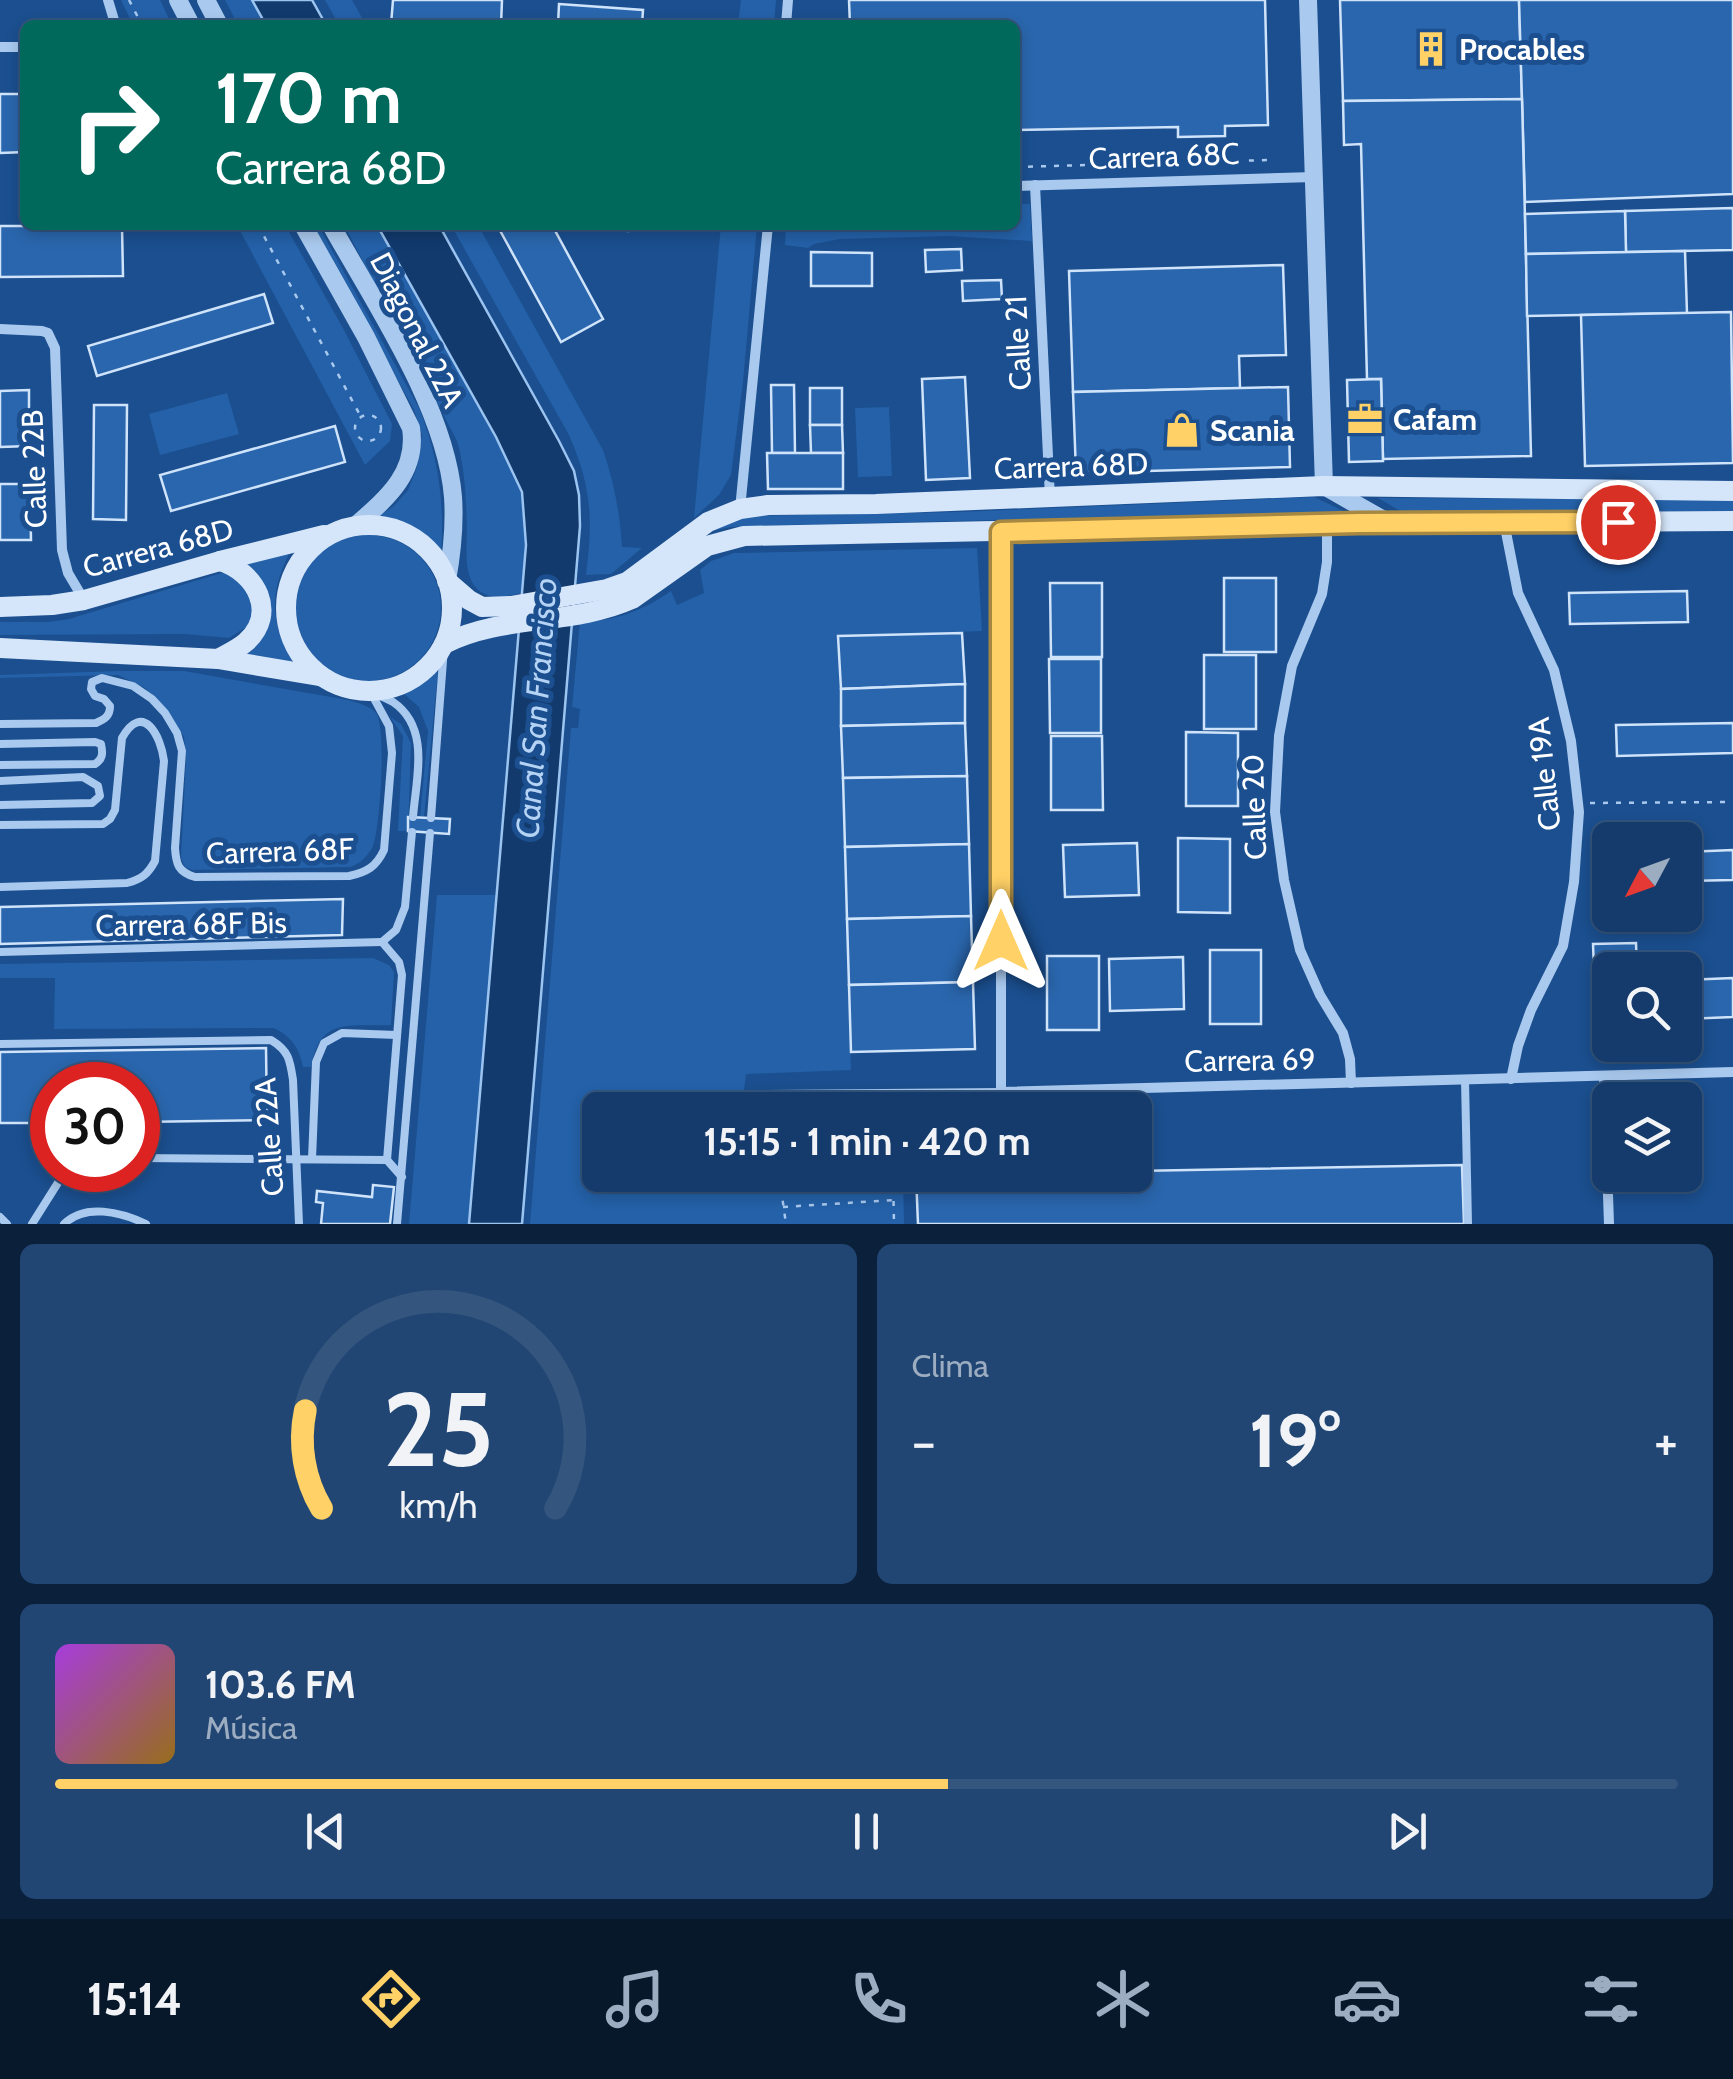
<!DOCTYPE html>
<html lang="es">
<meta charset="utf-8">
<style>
:root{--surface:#143b6b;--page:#214673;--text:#f1f3f6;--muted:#9dadc1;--line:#33557e;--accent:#ffd166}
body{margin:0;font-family:Cabin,sans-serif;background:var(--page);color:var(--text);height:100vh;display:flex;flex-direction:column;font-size:38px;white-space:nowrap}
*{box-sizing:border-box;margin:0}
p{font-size:32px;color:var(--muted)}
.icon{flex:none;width:55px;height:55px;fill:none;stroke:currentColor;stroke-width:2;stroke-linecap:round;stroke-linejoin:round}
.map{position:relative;height:1224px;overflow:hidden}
.side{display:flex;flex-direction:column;gap:20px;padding:20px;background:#0b203b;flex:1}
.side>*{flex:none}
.top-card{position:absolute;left:20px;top:20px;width:1000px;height:210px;border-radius:15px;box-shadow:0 5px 15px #0003,0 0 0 2px var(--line);background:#00695c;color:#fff;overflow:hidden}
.needle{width:65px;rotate:229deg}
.fabs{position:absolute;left:1592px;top:822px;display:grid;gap:20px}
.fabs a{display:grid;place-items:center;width:110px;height:110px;border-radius:15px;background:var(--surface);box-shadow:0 5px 15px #0003,0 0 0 2px var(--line);font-size:50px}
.speed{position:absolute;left:30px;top:1062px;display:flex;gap:20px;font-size:50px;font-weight:700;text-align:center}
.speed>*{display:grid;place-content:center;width:130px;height:130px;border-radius:50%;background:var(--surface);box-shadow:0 5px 15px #0003,0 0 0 2px var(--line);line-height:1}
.speed .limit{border:15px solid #d22;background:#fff;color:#111}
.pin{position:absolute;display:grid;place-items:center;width:85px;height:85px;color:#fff;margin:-42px;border:5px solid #fff;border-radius:50%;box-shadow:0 2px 10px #0007}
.me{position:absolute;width:110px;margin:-55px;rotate:0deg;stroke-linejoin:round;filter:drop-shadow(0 0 8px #0008)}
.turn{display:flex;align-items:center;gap:35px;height:210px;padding:0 30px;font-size:45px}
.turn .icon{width:130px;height:130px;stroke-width:2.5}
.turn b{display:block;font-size:70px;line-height:85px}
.big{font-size:75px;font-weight:700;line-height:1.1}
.side .card{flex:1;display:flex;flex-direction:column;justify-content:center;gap:15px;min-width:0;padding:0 35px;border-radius:15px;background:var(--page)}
.side .dial{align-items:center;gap:0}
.dial svg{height:260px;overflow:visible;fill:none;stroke:var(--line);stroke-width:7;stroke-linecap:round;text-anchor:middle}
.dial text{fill:var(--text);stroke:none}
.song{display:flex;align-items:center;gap:30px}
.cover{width:120px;height:120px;border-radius:15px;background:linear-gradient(135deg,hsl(280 70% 55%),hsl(40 70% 35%))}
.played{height:10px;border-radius:5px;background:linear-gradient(90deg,var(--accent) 55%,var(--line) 55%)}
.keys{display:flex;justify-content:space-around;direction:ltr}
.heat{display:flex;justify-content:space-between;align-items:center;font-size:55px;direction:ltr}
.side .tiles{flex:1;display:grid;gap:20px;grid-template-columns:1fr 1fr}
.card:last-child{grid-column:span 2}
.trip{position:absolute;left:582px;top:1092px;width:570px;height:100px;border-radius:15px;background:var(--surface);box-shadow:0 5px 15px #0003,0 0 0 2px var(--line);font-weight:700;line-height:100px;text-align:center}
.tab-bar{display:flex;height:160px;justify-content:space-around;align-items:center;background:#08182b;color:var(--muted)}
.tab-bar .icon{width:70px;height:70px}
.tab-bar .on{color:var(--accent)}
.tab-bar b{font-size:45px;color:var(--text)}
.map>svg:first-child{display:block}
</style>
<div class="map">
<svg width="1733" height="1224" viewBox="0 0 1733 1224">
<rect width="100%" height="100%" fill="#1b4f8f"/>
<!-- green -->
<g fill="#2461a8">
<path d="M121,0H160L172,25H133Z"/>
<path d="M225,0H252L266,25H238Z"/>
<path d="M325,0H352L366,25H339Z"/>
<path d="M741,0H776L774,25H738Z"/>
<path d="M1015,204H1030L1032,241L950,236L840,239L814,244L808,248L785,245L786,225H1015Z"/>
<path d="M237,225H285L344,330L392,424L390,441L365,465Z"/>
<path d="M313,225H318L419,408C438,455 445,503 441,554L422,535L401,520L377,517L394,506L408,490L417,467L422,435L414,410Z"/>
<path d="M344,225H377L496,437L522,492L526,545L522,593C505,597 483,602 472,582C464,567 467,544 467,527C466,498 465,469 457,441Z"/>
<path d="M451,225H478L603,450C614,482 620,513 622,547L642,548L611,574L586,575C593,519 592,488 569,435Z"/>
<path d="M721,225H757L743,382L731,475L719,495L694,518Z"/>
<path d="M227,393L239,434L160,455L149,414Z"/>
<path d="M889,407L892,476L858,477L855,408Z"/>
<path d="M1314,497L1352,515H1202L788,525L731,527L707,532L748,516L959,512Z"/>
<path d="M1378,498L1733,499V511L1402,512Z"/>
<circle cx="368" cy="608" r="73"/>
<path d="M293,547C269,589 269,620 293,662L242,653C276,613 285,599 239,564Z"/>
<path d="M977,548L982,631L838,637L851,1070L746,1074L742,1107L901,1110H600V1175H903L904,1224H530L571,728H578L580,709L572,707L580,622C616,621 642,611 671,591L677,605L704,593L700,570L711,561L734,553Z"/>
<path d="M228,571L240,578L256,608L248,626L229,638L184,634L0,635V622H48L69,619Z"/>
<path d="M118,671H184L348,700C357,703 369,705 376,713C387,728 380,828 373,846C368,856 360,864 350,867L192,870L185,867L181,858L186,759L184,737L166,710L145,688L118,675L0,678V675Z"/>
<path d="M438,671L424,817H420L428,731L419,707L404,694Z"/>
<path d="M390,717L401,724L411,743L408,831H398L403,736Z"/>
<path d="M437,895H497L469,1224H409Z"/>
<path d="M373,958L389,965L394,972L391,1025C349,1027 320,1016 311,1067H303C299,1048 292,1037 274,1028L54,1029L55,978H0V964Z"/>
</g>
<!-- water -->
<g fill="#123a6d" stroke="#9cc4f0" stroke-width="2.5">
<path d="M252,0H312L326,25H266Z"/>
<path d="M377,225H439L559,441L574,471L579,495L580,526L522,1224H469L526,545L522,492L496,437Z"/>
</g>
<!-- building -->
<g fill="#2a66ad" stroke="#cfe3fa" stroke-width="2.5">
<path d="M393,0H502L501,25H391Z"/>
<path d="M849,0H1265L1268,125L1225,126V136L1178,137V127L1015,130V25H850Z"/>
<path d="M1340,0H1519L1522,99L1343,101Z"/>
<path d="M1519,0H1733V194L1525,202Z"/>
<path d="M559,4L643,10L642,25H558Z"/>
<path d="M0,94H25V152L0,153Z"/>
<path d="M1522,99L1531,456L1383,459L1381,379H1367L1361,144L1344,145L1343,101Z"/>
<path d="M1733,208V250L1626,252L1625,211Z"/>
<path d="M1625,211L1626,252L1526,254L1525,214Z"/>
<path d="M497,225H552L603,319L561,342Z"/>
<path d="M587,225H628V231L587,228Z"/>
<path d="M0,226H122L123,276L0,277Z"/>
<path d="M961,249L962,270L926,272L925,250Z"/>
<path d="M1685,251L1687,313L1527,316L1526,254Z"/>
<path d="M811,252L872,253V286H811Z"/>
<path d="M1283,265L1286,355L1239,356L1240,388L1073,392L1069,271Z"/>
<path d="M1001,280L1002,299L963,301L962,281Z"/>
<path d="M264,294L273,323L97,376L88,346Z"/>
<path d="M1731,312L1733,463L1585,466L1581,315Z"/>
<path d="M965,377L970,478L926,480L922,379Z"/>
<path d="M1381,379L1383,461L1349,462L1347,380Z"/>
<path d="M771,385H794L795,453H772Z"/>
<path d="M1288,387L1290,467L1076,473L1073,392Z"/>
<rect x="810" y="388" width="32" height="37"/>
<path d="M29,390V446L0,447V391Z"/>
<path d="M94,405H127L126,520L93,519Z"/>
<path d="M810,425H842L843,453H811Z"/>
<path d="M335,426L345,462L171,511L160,475Z"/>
<path d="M767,453H843V489H768Z"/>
<path d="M0,484H30L31,540H0Z"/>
<rect x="1224" y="578" width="52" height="74"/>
<path d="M1050,583H1102V657H1051Z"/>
<path d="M1687,591L1688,622L1570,624L1569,593Z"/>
<path d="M962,633L965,684L841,689L838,636Z"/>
<rect x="1204" y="655" width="52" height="74"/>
<path d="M1049,659H1101V733H1050Z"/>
<path d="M965,684V723L841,726V689Z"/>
<path d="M965,723L967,776L843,778L841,726Z"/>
<path d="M1733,723V753L1617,756L1616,725Z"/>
<path d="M1186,732L1238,733V806H1186Z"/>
<path d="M1051,736H1102L1103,810H1051Z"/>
<path d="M967,776L969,844L845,847L843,778Z"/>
<path d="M408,817L450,819L449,834L408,831Z"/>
<path d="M1178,838L1230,839V913L1178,912Z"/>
<path d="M1137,843L1139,895L1065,897L1063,845Z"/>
<path d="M969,844L971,916L847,919L845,847Z"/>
<path d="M1733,850V880L1685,881V852Z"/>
<path d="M343,899L342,935L0,944V907Z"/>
<path d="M971,916L973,982L849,985L847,919Z"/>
<path d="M1636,943L1637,970H1610V1022H1596L1593,944Z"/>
<rect x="1210" y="950" width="51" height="74"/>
<rect x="1047" y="956" width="52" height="74"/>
<path d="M1183,957L1184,1009L1110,1011L1109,959Z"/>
<path d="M1733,978V1017L1685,1019V980Z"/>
<path d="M973,982L975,1049L851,1052L849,985Z"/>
<path d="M266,1048L267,1120L138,1122V1085H52V1123H0V1052Z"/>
<path d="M1462,1165L1464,1224H918L916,1175H1135V1171Z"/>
<path d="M373,1185L394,1187L390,1224H321L323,1203L316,1202L317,1191L372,1197Z"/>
</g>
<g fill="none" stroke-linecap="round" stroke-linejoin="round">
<!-- path -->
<g stroke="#a9c9ee" stroke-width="2.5" stroke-dasharray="5 8" stroke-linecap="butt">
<path d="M129,0L142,25"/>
<path d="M1015,167L1270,160L1271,163"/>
<path d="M258,225L361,417"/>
<circle cx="368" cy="428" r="13"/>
<path d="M1590,803L1733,802"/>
<path d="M779,1175L786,1224"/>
<path d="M893,1175L894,1224"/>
<path d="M783,1207L894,1200"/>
</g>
<!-- service -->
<g stroke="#a9c9ee" stroke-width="8">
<path d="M370,691C377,695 386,698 393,702C431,728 416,778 413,817"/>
<path d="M0,724L96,723C105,719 110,716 110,706L104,699L95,696L91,689L92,682L102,678L133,686L152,699L165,713L177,733L182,751L175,848C176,864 178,872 195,877L349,876C367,872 376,867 384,850L392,753L389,726L370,691"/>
<path d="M0,744L95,742L101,744C103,753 103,759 95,764L0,765"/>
<path d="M0,781L83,777L98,786L100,796L92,803L0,805"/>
<path d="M431,818L444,648"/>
<path d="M0,825L103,824L110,819L115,810L122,738C143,701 161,736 164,761L155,861C148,874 142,879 127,883L0,887"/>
<path d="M382,942L399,962L402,975L387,1160"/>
<path d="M382,942L396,930L405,907L412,832"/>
<path d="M0,952L382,942"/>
<path d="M0,1044L271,1040C289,1051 290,1060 293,1080L299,1224"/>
<path d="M1465,1080L1468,1224"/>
<path d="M768,1094L1001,1092"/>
<path d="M138,1158L387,1160L402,1177"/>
<path d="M312,1159L316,1062L324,1043L342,1033L397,1035"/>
<path d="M0,1217L7,1224"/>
<path d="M32,1224L66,1170"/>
<path d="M64,1224C85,1203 121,1212 146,1224"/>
<path d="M397,1224L430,833"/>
</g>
<!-- minor -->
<g stroke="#a9c9ee" stroke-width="10">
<path d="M108,0L114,20L112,25"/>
<path d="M786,25L788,0"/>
<path d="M0,47H25"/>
<path d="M1035,185L1050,498"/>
<path d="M1015,186L1314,177"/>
<path d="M0,329L42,331L48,333L55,348L62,550L68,573L84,600"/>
<path d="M740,509L768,225"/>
<path d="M1504,522L1518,593L1554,670L1571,741L1579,812L1574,882L1563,946L1531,1010L1518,1046L1511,1079"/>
<path d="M1327,525V562L1322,594L1292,666L1279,736L1275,812L1284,880L1300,950L1320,995L1343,1033L1350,1059L1351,1083"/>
<path d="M1001,532V1092L1733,1072"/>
<path d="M1604,1077L1609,1224"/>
</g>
<!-- tertiary -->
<g stroke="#a9c9ee" stroke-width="18">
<path d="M178,0L191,25"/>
<path d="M206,0L219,25"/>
<path d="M1308,0L1324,486L1389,523"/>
<path d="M303,225L366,337L411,428C418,473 386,499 355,526"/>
<path d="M331,225C374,302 446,408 453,497C455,526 452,553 447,581"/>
</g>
<!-- secondary -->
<g stroke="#d6e6fa" stroke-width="20">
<circle cx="369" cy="608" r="83"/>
<path d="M447,581L469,600L482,607L511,606L607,589L627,582L708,522L740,509L768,505L876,504L1324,486L1733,491"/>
<path d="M0,607L52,605L84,600L220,561L324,535"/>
<path d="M444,644C503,614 572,626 632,599L707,546L744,536L1389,523L1733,521"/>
<path d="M0,648L218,659L319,676"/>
<path d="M218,659C227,654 238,649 246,642C278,613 256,572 220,561"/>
</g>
</g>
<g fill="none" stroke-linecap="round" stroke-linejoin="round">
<defs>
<path id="route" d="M1001,941V532L1358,523L1618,522"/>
</defs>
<!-- route casing -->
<use href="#route" stroke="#a68842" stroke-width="25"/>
<!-- route -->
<use href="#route" stroke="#ffd166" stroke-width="18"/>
</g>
<!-- icons -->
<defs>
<symbol id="building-bare" viewBox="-9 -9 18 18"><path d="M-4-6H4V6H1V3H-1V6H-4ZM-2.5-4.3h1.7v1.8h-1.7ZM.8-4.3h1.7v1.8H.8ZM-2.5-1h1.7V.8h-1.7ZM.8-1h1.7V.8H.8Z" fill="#ffd166" stroke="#1b4f8f" stroke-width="2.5" paint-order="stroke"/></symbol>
<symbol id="office-bare" viewBox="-9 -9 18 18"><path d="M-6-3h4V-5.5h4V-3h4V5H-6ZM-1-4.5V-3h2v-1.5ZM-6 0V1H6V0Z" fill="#ffd166" stroke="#1b4f8f" stroke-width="2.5" paint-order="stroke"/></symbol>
<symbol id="shop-bare" viewBox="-9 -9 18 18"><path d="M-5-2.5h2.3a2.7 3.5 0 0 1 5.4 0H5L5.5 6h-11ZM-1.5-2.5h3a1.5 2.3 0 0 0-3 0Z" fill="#ffd166" stroke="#1b4f8f" stroke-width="2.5" paint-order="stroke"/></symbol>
</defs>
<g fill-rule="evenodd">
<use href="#building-bare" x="1406" y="24" width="50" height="50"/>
<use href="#office-bare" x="1340" y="394" width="50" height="50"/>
<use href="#shop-bare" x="1157" y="405" width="50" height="50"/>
</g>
<g text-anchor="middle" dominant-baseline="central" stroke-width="10" stroke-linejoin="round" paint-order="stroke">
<!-- poi labels -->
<g font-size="30" font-weight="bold" fill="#fff" stroke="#1b4f8f" text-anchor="start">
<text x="1459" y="49">Procables</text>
<text x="1393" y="419">Cafam</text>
<text x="1210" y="430">Scania</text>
</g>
<!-- street labels -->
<g font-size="30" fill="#fff" stroke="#1b4f8f">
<text transform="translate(1164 156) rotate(-2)">Carrera 68C</text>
<text transform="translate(417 330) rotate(63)">Diagonal 22A</text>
<text transform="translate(1018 343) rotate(-93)">Calle 21</text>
<text transform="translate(1071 466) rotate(-2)">Carrera 68D</text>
<text transform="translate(34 469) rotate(-92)">Calle 22B</text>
<text transform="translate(158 548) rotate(-15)">Carrera 68D</text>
<text transform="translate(1544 774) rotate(-96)">Calle 19A</text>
<text transform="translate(1254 807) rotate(-92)">Calle 20</text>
<text transform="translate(280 851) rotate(-2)">Carrera 68F</text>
<text transform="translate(191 924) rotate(-1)">Carrera 68F Bis</text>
<text transform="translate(1250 1060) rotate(-1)">Carrera 69</text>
<text transform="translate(269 1137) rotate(-94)">Calle 22A</text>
</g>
<!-- water labels -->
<g font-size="32" font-style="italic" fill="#b5d3f5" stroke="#1b4f8f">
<text transform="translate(536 708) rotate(-86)">Canal San Francisco</text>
</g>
</g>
</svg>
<div class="fabs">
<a><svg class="needle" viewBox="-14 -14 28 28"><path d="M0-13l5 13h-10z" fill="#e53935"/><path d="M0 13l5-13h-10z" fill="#9dadc1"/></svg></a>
<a><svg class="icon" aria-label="search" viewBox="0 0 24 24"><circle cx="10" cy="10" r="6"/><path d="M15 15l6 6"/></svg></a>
<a><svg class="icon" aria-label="layers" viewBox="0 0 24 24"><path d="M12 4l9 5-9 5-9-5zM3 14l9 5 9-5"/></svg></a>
</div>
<div class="speed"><div class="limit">30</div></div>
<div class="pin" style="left:1618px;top:522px;background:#d93025"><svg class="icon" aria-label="arrive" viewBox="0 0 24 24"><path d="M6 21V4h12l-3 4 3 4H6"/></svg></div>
<svg class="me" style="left:1001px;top:941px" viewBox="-20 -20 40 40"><path d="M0-17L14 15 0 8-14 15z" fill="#ffd166" stroke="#fff" stroke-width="4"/></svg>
<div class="trip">15:15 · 1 min · 420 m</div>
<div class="top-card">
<div class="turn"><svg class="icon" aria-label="right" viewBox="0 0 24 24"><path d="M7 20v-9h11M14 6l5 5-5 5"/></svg><div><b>170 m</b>Carrera 68D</div></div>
</div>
</div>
<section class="side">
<div class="tiles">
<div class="card dial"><svg viewBox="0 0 100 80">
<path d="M14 69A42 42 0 1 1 86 69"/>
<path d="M14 69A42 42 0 0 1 9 39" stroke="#ffd166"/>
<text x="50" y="56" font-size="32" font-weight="700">25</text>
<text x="50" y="72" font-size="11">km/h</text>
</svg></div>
<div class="card"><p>Clima</p>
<div class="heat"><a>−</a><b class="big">19°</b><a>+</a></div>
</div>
<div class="card">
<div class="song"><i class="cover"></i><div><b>103.6 FM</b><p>Música</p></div></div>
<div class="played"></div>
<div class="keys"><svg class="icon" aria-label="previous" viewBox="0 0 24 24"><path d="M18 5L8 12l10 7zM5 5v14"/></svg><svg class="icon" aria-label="pause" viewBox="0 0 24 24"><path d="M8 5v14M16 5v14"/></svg><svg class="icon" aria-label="next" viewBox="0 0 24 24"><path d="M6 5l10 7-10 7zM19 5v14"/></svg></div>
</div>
</div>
</section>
<nav class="tab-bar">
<b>15:14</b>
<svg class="icon on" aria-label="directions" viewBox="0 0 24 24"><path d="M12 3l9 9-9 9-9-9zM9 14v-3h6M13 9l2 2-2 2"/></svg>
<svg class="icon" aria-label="music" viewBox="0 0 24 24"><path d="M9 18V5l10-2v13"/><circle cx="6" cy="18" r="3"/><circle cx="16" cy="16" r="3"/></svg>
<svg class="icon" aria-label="phone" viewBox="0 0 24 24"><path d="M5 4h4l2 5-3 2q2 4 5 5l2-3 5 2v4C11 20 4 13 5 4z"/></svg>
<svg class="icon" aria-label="climate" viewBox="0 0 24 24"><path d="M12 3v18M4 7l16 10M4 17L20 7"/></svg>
<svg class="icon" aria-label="car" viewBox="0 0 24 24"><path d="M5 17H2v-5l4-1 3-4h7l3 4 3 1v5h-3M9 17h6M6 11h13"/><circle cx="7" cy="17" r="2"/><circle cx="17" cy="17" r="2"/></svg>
<svg class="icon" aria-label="filters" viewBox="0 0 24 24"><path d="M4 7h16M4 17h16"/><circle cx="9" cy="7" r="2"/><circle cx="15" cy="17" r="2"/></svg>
</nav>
